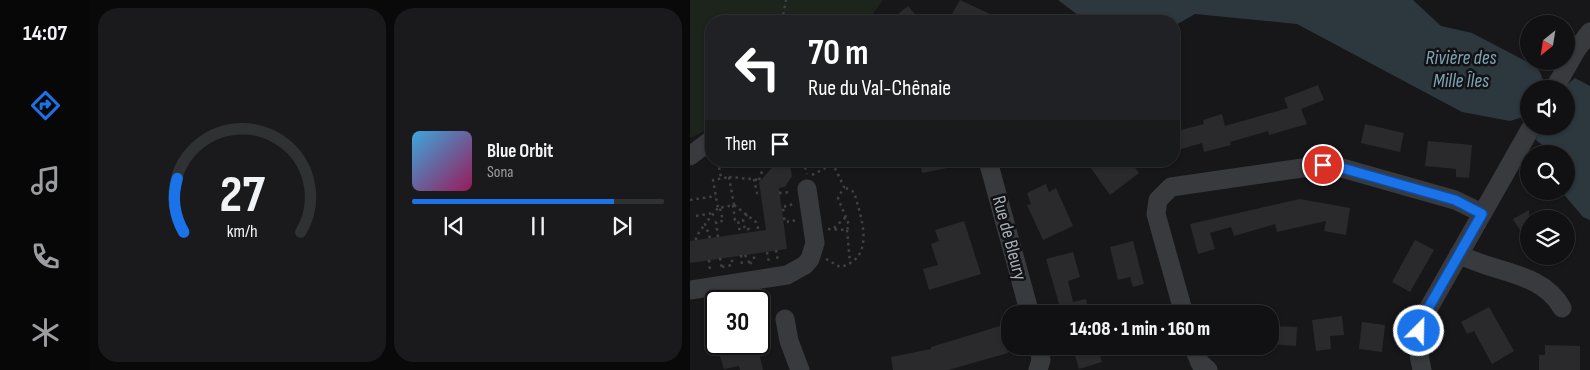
<!DOCTYPE html>
<meta charset="utf-8">
<style>
:root{--surface:#111113;--page:#1a1a1c;--text:#f1f3f6;--muted:#9c9da0;--line:#303133;--accent:#1a73e8}
body{margin:0;font-family:"Sofia Sans Condensed",sans-serif;background:var(--page);color:var(--text);height:100vh;display:flex;flex-direction:column;font-size:19px;white-space:nowrap}
*{box-sizing:border-box;margin:0}
p{font-size:16px;color:var(--muted)}
.icon{flex:none;width:28px;height:28px;fill:none;stroke:currentColor;stroke-width:2;stroke-linecap:round;stroke-linejoin:round}
.map{position:relative;flex:1;overflow:hidden}
.drawer{display:flex;flex-direction:column;gap:8px;padding:8px;background:#09090a;width:600px}
.drawer>*{flex:none}
.guide{position:absolute;left:15px;top:15px;width:475px;height:152px;border-radius:20px;box-shadow:0 1px 4px #0004,0 0 0 1px var(--line);background:#202124;color:#fff;overflow:hidden}
.needle{width:32px;rotate:210deg}
.controls{position:absolute;left:830px;top:15px;display:grid;gap:10px}
.controls a{display:grid;place-items:center;width:55px;height:55px;border-radius:50%;background:var(--surface);box-shadow:0 1px 4px #0004,0 0 0 1px var(--line);font-size:25px}
.speed{position:absolute;left:15px;top:290px;display:flex;gap:10px;font-size:25px;font-weight:700;text-align:center}
.speed>*{display:grid;place-content:center;width:65px;height:65px;border-radius:50%;background:var(--surface);box-shadow:0 1px 4px #0004,0 0 0 1px var(--line);line-height:1}
.speed .limit{border:2px solid #111;border-radius:8px;background:#fff;color:#111}
.pin{position:absolute;display:grid;place-items:center;width:42px;height:42px;color:#fff;margin:-21px;border:2px solid #fff;border-radius:50%;box-shadow:0 1px 5px #0007}
.me{position:absolute;width:55px;margin:-28px;rotate:23deg;stroke-linejoin:round;filter:drop-shadow(0 0 4px #0008)}
.turn{display:flex;align-items:center;gap:18px;height:105px;padding:0 20px;font-size:22px}
.turn .icon{width:65px;height:65px;stroke-width:2.5}
.turn b{display:block;font-size:35px;line-height:42px}
.then{display:flex;align-items:center;height:48px;padding:0 20px;background:#0003;gap:10px;font-size:19px}
.drawer .widget{flex:1;display:flex;flex-direction:column;justify-content:center;gap:8px;min-width:0;padding:0 18px;border-radius:20px;background:var(--page)}
.drawer .dial{align-items:center;gap:0}
.dial svg{height:130px;overflow:visible;fill:none;stroke:var(--line);stroke-width:7;stroke-linecap:round;text-anchor:middle}
.dial text{fill:var(--text);stroke:none}
.song{display:flex;align-items:center;gap:15px}
.cover{width:60px;height:60px;border-radius:8px;background:linear-gradient(135deg,hsl(200 70% 55%),hsl(330 70% 35%))}
.played{height:5px;border-radius:2px;background:linear-gradient(90deg,var(--accent) 80%,var(--line) 80%)}
.keys{display:flex;justify-content:space-around;direction:ltr}
.drawer .tiles{flex:1;display:grid;gap:8px;grid-template-columns:repeat(2,1fr)}
.trip{position:absolute;left:311px;top:305px;width:278px;height:50px;border-radius:20px;background:var(--surface);box-shadow:0 1px 4px #0004,0 0 0 1px var(--line);font-weight:800;line-height:50px;text-align:center}
main{display:flex;flex:1;min-height:0}
.tab-bar{display:flex;flex-direction:column;width:90px;justify-content:space-around;align-items:center;background:#070708;color:var(--muted)}
.tab-bar .icon{width:35px;height:35px}
.tab-bar .selected{color:var(--accent)}
.tab-bar b{font-size:22px;color:var(--text)}
.map>svg:first-child{display:block}
</style>
<main>
<nav class="tab-bar">
<b>14:07</b>
<svg class="icon selected" aria-label="directions" viewBox="0 0 24 24"><path d="M12 3l9 9-9 9-9-9zM9 14v-3h6M13 9l2 2-2 2"/></svg>
<svg class="icon" aria-label="music" viewBox="0 0 24 24"><path d="M9 18V5l10-2v13"/><circle cx="6" cy="18" r="3"/><circle cx="16" cy="16" r="3"/></svg>
<svg class="icon" aria-label="phone" viewBox="0 0 24 24"><path d="M5 4h4l2 5-3 2q2 4 5 5l2-3 5 2v4C11 20 4 13 5 4z"/></svg>
<svg class="icon" aria-label="climate" viewBox="0 0 24 24"><path d="M12 3v18M4 7l16 10M4 17L20 7"/></svg>
</nav>
<section class="drawer">
<div class="tiles">
<div class="widget dial"><svg viewBox="0 0 100 80">
<path d="M14 69A42 42 0 1 1 86 69"/>
<path d="M14 69A42 42 0 0 1 10 36" stroke="#1a73e8"/>
<text x="50" y="56" font-size="32" font-weight="700">27</text>
<text x="50" y="72" font-size="11">km/h</text>
</svg></div>
<div class="widget">
<div class="song"><i class="cover"></i><div><b>Blue Orbit</b><p>Sona</p></div></div>
<div class="played"></div>
<div class="keys"><svg class="icon" aria-label="previous" viewBox="0 0 24 24"><path d="M18 5L8 12l10 7zM5 5v14"/></svg><svg class="icon" aria-label="pause" viewBox="0 0 24 24"><path d="M8 5v14M16 5v14"/></svg><svg class="icon" aria-label="next" viewBox="0 0 24 24"><path d="M6 5l10 7-10 7zM19 5v14"/></svg></div>
</div>
</div>
</section>
<div class="map">
<svg width="900" height="370" viewBox="0 0 900 370">
<rect width="100%" height="100%" fill="#171719"/>
<!-- green -->
<path fill="#1c241c" d="M0,0H193L178,21H21V128L0,138Z"/>
<!-- water -->
<g fill="#2c383e">
<path d="M368,0H723L751,26L782,33L845,66L850,72L856,89H839V115L820,121L772,112L607,24L505,14L484,26V21H396Z"/>
<path d="M885,78L900,86V220L893,217L871,191H876V154H856L857,149L846,140L851,126H876V89H872Z"/>
</g>
<!-- building -->
<g fill="#2a2a2d">
<path d="M270,0L300,14L296,21H258Z"/>
<path d="M218,6L231,21H199Z"/>
<path d="M628,85L634,100L611,109L617,124L579,135L578,131L540,142L541,145L514,152L512,143L484,151V132L514,124L513,120L532,114L535,126L598,108L594,98Z"/>
<path d="M675,124L714,133L710,152L671,143Z"/>
<path d="M738,141L782,145L779,178L766,177V169L735,166Z"/>
<path d="M88,161H99L102,176L95,187L89,188L97,249L0,263V241L76,230L69,182Z"/>
<path d="M230,161H267L268,166L232,173Z"/>
<path d="M411,161H440L449,173L420,195L401,168Z"/>
<path d="M356,184L359,192L366,188L383,226L353,240L337,205L341,204L337,193Z"/>
<path d="M610,199L660,208L656,235L634,231L636,221L587,232L585,224L544,236L541,227L520,233L525,249L508,254L500,224Z"/>
<path d="M839,210V245L823,219Z"/>
<path d="M274,221L291,274L239,290L233,269L248,265L241,244L249,241L245,230Z"/>
<path d="M725,240L744,250L720,292L702,282Z"/>
<path d="M443,241L454,284L443,287L440,277L428,280L420,247Z"/>
<path d="M383,252L390,277L378,281L383,302L396,299L399,314H372L356,259Z"/>
<path d="M799,307L824,351L802,364L784,331L777,334L771,322Z"/>
<path d="M652,316L654,335L640,336L641,349L626,351L622,320Z"/>
<path d="M672,322L695,325L692,352L669,349Z"/>
<path d="M310,326L318,353L258,370H203L201,357L241,349V347Z"/>
<path d="M580,326L607,327L606,346L580,344Z"/>
<path d="M26,344H67L73,370H50L49,366L34,369Z"/>
<path d="M855,345L890,346V370H849V355H855Z"/>
<path d="M382,346H407L412,362L389,369Z"/>
</g>
<g fill="none" stroke-linecap="round" stroke-linejoin="round">
<!-- path -->
<g stroke="#3e4145" stroke-width="2.5" stroke-dasharray="2.5 4" stroke-linecap="butt">
<path d="M92,21L96,0"/>
<path d="M28,161L31,178"/>
<path d="M113,161L117,174"/>
<path d="M122,175L143,164L141,161"/>
<path d="M39,177L44,205L28,208L23,180Z"/>
<path d="M39,177L71,180"/>
<path d="M64,179L67,193H69"/>
<path d="M69,180L74,166"/>
<path d="M89,193L102,192"/>
<path d="M0,200L26,196"/>
<path d="M43,205L45,220H48L50,233"/>
<path d="M44,205L66,222L69,231"/>
<path d="M92,210H96L95,206L105,204"/>
<path d="M57,214L53,220L55,230L59,229L60,232"/>
<path d="M6,216L23,213"/>
<path d="M93,219L97,218L98,222L106,220"/>
<path d="M144,228L156,217"/>
<path d="M138,229L157,230L159,225L148,198L154,187L143,164L144,161"/>
<path d="M157,230L160,262"/>
<path d="M28,237L26,222L33,221L30,208"/>
<path d="M20,238L15,224L28,208"/>
<path d="M6,240V237L15,224"/>
<path d="M86,250L88,261"/>
<path d="M77,252L79,262"/>
<path d="M51,255L52,266"/>
<path d="M55,255L60,264"/>
<path d="M30,258L32,269"/>
<path d="M136,259L150,267C187,258 171,217 164,192L154,187"/>
<path d="M19,260L20,271"/>
<path d="M60,264L64,259V253"/>
<path d="M32,267L42,265V257"/>
</g>
<!-- minor -->
<g stroke="#383a3e" stroke-width="19">
<path d="M864,89L887,49L900,32"/>
<path d="M0,156L21,140"/>
<path d="M298,161L340,314"/>
<path d="M769,254C802,273 852,271 872,308"/>
<path d="M0,290L97,275L115,265L120,259L125,243L117,189"/>
<path d="M494,314L466,214L468,200L481,187L633,165L652,168L765,200L792,213"/>
<path d="M95,319L99,341L110,370"/>
<path d="M503,346L510,363L518,370"/>
<path d="M348,370L351,360L349,346"/>
<path d="M732,370C728,352 725,335 733,318L842,126"/>
</g>
</g>
<g fill="none" stroke-linecap="round" stroke-linejoin="round">
<defs>
<path id="route" d="M633,165L652,168L765,200L792,214L736,312L729,331"/>
</defs>
<!-- route casing -->
<use href="#route" stroke="#114b97" stroke-width="12"/>
<!-- route -->
<use href="#route" stroke="#1a73e8" stroke-width="9"/>
</g>
<g text-anchor="middle" dominant-baseline="central" stroke-width="5" stroke-linejoin="round" paint-order="stroke">
<!-- street labels -->
<g font-size="19" fill="#a8b0b9" stroke="#121214">
<text transform="translate(319 238) rotate(75)">Rue de Bleury</text>
</g>
<!-- water labels -->
<g font-size="20" font-style="italic" fill="#7ea4b5" stroke="#121214">
<text x="771" y="58">Rivière des<tspan x="771" dy="23">Mille Îles</tspan></text>
</g>
</g>
</svg>
<div class="controls">
<a><svg class="needle" viewBox="-14 -14 28 28"><path d="M0-13l5 13h-10z" fill="#e53935"/><path d="M0 13l5-13h-10z" fill="#9c9da0"/></svg></a>
<a><svg class="icon" aria-label="sound" viewBox="0 0 24 24"><path d="M4 9h4l5-4v14l-5-4H4zM17 9q2 3 0 6"/></svg></a>
<a><svg class="icon" aria-label="search" viewBox="0 0 24 24"><circle cx="10" cy="10" r="6"/><path d="M15 15l6 6"/></svg></a>
<a><svg class="icon" aria-label="layers" viewBox="0 0 24 24"><path d="M12 4l9 5-9 5-9-5zM3 14l9 5 9-5"/></svg></a>
</div>
<div class="speed"><div class="limit">30</div></div>
<div class="pin" style="left:633px;top:165px;background:#d93025"><svg class="icon" aria-label="arrive" viewBox="0 0 24 24"><path d="M6 21V4h12l-3 4 3 4H6"/></svg></div>
<svg class="me" style="left:729px;top:331px" viewBox="-20 -20 40 40"><circle r="17" fill="#1a73e8" stroke="#fff" stroke-width="3"/><path d="M0-11L8 9 0 5-8 9z" fill="#fff"/></svg>
<div class="trip">14:08 · 1 min · 160 m</div>
<div class="guide">
<div class="turn"><svg class="icon" aria-label="left" viewBox="0 0 24 24"><path d="M17 20v-9H6M10 6l-5 5 5 5"/></svg><div><b>70 m</b>Rue du Val-Chênaie</div></div>
<div class="then">Then<svg class="icon" aria-label="arrive" viewBox="0 0 24 24"><path d="M6 21V4h12l-3 4 3 4H6"/></svg></div>
</div>
</div>
</main>
